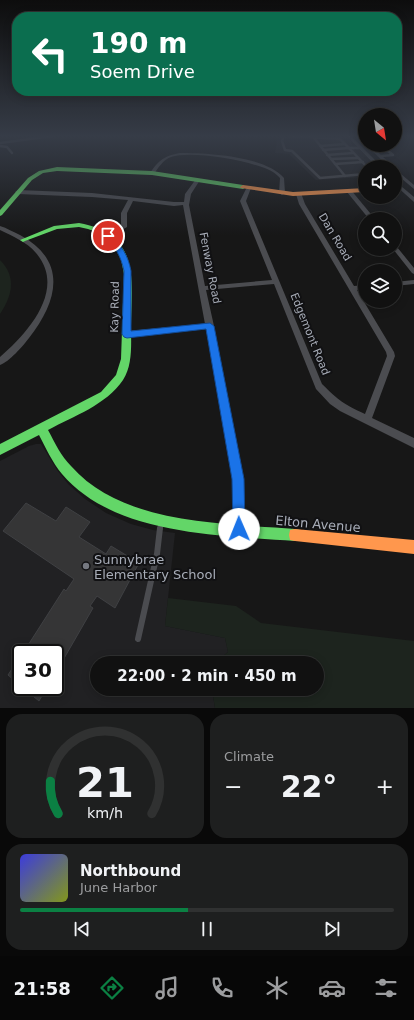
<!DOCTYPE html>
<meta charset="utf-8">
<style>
:root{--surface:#111;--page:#1e1f1f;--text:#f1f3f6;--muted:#9c9d9f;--line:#303131;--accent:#0b8043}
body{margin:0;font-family:"DejaVu Sans",sans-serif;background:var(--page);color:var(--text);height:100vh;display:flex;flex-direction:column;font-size:15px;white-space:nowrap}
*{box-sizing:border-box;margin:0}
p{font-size:13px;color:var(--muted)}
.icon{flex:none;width:22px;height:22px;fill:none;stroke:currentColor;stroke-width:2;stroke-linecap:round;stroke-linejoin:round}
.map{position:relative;height:708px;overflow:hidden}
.sheet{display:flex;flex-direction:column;gap:6px;padding:6px;background:#090909;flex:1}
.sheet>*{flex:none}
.hud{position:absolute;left:12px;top:12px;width:390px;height:84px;border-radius:16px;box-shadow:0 2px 10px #0003,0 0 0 1px var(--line);background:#0b6e4f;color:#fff;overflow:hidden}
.needle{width:26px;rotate:150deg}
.fabs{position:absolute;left:358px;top:108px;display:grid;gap:8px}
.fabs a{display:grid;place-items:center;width:44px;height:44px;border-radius:50%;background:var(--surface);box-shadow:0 2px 10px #0003,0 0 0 1px var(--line);font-size:20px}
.speed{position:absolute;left:12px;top:644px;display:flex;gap:8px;font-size:20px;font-weight:700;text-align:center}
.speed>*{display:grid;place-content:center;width:52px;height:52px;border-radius:50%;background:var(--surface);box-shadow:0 2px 10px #0003,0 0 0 1px var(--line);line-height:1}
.speed .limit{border:2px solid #111;border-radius:6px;background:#fff;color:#111}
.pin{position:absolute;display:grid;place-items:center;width:34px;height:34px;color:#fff;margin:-17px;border:2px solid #fff;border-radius:50%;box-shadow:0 1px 4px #0007}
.me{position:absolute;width:44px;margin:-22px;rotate:359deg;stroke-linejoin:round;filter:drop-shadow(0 0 3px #0008)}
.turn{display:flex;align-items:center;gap:14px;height:84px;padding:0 12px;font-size:18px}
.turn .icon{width:52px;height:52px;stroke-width:2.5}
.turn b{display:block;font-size:28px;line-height:34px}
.big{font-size:30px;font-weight:700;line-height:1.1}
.sheet .card{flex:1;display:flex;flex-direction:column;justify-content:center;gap:6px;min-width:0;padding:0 14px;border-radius:16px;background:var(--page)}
.sheet .dial{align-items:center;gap:0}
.dial svg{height:104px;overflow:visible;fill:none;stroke:var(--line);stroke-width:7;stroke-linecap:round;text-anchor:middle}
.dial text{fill:var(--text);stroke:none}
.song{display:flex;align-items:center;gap:12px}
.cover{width:48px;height:48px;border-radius:6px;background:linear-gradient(135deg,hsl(240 70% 55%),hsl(70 70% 35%))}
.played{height:4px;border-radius:2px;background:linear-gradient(90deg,var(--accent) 45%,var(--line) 45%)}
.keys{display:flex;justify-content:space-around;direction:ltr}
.heat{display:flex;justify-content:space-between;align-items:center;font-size:22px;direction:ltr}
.sheet .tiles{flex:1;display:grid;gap:6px;grid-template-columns:1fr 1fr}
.card:last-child{grid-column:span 2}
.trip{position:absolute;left:90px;top:656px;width:234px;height:40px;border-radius:20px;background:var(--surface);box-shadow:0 2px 10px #0003,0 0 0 1px var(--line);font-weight:700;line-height:40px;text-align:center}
.tabs{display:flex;height:64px;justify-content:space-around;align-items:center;background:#070707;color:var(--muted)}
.tabs .icon{width:28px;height:28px}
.tabs .active{color:var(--accent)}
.tabs b{font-size:18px;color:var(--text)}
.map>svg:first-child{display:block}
</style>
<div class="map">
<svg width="414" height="708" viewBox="0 0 414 708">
<rect width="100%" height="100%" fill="#171717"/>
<!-- built -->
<g fill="#212123" fill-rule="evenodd">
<path d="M278,136H349L380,167H365V177L316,180L289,154L275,153Z"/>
<path d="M36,444H41L57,470L68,484L85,499L106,513L131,524L153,530L175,533L165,626L225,638L228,652L215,663H97V689H212L215,708H0V461L29,446ZM21,653H55V687H21Z"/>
</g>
<!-- green -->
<g fill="#1d241e">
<path d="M0,260C17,277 12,296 0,314Z"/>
<path d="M168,598L236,606L261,623L414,641V708H215L212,689H317V663H215L228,652L225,638L165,626Z"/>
</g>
<!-- building -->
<g fill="#353536" stroke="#3f4043">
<path d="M26,503L56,521L66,507L90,522L79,537L106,554L111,546L139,563L115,608L97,596L90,606L93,608L55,674V653H23L64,589L66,591L74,579L3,531Z"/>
<path d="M21,655V686L8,675Z"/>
<path d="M22,687H47L39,701Z"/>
</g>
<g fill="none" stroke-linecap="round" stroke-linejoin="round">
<!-- lane-far2 -->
<g stroke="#4b4c50" stroke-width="2.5">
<path d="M284,136L282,141L285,150L292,151L320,178L365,174"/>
<path d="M292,136L340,139L349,148H361"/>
<path d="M314,138L345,176"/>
<path d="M0,143L52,136"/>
<path d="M0,146L7,147L12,153"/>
<path d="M320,146L345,144"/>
<path d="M323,150L349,148L367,167"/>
<path d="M327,155L353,153"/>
<path d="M380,156L393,155L381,145"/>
<path d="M331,159L358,158"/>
<path d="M335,164L363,162"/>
</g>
<!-- lane-far1 -->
<path stroke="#4b4c50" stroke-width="5" d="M160,529L161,523"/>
<!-- lane -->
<path stroke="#4b4c50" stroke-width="6" d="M138,639L157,554L160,528"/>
<!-- street -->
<g fill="#4b4c50" fill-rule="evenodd">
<path d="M347,136H351L382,167H377Z"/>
<path d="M357,136H361L365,140V143Z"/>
<path d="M366,145H370L394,167H389Z"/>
<path d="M180,153C208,153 265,156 284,178L285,193L282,195L279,193L280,178C278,176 276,174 273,172C254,161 192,150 171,157C163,160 158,168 154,174L150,173C159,160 164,156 180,153Z"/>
<path d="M395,169L414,185V189L395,173Z"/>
<path d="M196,179L200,180L191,194L189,205L205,286L272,280L240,201L247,187H251V188L246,201L322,384C338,400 345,405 365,414L387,356L386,352L299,204L296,194L301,193L305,204L354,286L365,285V289L357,290L394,352L395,356L372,418L414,438V448L340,411L330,404L316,389L274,284L206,290L214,326L213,327L243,479L245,529L243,533L239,535L235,533L233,529V479L206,329L127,337L123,334L127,331L205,324L183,205L174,206L133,201L127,213V227L108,238L105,236L106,235L121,226V213L128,200L92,197L18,194L15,192L18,190L92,193L174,202H184L185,194Z"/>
<path d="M395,181L414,197V202L395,185Z"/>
<path d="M347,190H351L375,219H369L347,192Z"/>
<path d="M0,226C7,228 13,232 20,235C68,261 58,301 29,338C23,346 9,362 0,365V357C28,333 67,289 36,253C27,242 12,236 0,230Z"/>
<path d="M395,246L397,247L414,268V274L412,273L393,249H395Z"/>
<path d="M414,280V284L395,286V282Z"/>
</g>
<!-- fast -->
<g fill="#63d668" fill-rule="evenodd">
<path d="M57,167L152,171L243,185L246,187L243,189L152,175L57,171L43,173L32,180L2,215L0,216V210L28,178L39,171Z"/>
<path d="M79,223C140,234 132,278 131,326C131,343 133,365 123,380C106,405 74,416 48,430C55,443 61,456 71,466C123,525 222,523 295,529L300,530L301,535L300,540L295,541C220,535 115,536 62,474C52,462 46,448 39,435L0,455V444L101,392L116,375L121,359L124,274L121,259L113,245L99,233L88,229L79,227L57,229L25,241L23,242L20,240L54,226Z"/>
</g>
<!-- slow -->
<g fill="#ff974d" fill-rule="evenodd">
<path d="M243,185L293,192L365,188V192L293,196L241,188L240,187Z"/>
<path d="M295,529L414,540V554L295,541L290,540L289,535L290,530Z"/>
</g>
</g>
<!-- sky -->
<linearGradient id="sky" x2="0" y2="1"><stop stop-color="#0d0d0d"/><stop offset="0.58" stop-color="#363c47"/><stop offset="1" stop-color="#363c47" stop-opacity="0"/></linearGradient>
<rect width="414" height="235" fill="url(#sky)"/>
<!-- route -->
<path fill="#1a73e8" stroke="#114b97" d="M106,234H110C121,245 128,255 131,271V331L210,323L214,326L244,479L245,529L243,534L239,536L234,534L233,529L232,479L206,329L127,338L124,337L122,334L124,271C121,256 115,247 106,237Z"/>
<!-- markers -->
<circle fill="#757880" stroke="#111113" stroke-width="1.5" cx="86" cy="566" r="4"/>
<g text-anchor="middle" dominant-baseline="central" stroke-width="4" stroke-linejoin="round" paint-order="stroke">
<!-- street labels -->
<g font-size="11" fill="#a8adb8" stroke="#111113">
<text transform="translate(335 237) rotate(59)">Dan Road</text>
<text transform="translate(210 268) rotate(79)">Fenway Road</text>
<text transform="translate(115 307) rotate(-89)">Kay Road</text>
<text transform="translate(310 334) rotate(68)">Edgemont Road</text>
</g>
<!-- near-street labels -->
<g font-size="13" fill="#a8adb8" stroke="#111113">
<text transform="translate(318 524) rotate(5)">Elton Avenue</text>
</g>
<!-- near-poi labels -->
<g font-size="13" fill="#a8adb8" stroke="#111113" text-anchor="start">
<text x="94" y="559">Sunnybrae<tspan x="94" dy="15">Elementary School</tspan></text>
</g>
</g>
</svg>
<div class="fabs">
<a><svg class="needle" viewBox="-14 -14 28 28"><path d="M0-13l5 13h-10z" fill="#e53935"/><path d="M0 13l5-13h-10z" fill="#9c9d9f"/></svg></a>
<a><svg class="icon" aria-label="sound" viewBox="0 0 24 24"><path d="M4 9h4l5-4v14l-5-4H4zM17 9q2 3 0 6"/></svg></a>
<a><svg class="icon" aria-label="search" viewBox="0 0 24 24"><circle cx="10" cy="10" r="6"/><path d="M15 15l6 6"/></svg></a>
<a><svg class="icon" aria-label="layers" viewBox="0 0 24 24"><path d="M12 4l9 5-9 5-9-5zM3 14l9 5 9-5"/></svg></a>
</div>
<div class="speed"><div class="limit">30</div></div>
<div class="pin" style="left:108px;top:236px;background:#d93025"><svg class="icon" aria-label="arrive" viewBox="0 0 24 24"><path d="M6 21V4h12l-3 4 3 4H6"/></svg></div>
<svg class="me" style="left:239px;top:529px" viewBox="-20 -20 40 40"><circle r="19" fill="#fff"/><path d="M0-13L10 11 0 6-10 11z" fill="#1a73e8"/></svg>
<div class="trip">22:00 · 2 min · 450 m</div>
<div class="hud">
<div class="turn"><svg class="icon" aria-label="left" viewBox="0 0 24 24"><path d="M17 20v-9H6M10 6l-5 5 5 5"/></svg><div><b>190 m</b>Soem Drive</div></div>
</div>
</div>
<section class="sheet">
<div class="tiles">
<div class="card dial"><svg viewBox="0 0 100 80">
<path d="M14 69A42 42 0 1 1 86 69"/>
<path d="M14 69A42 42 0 0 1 8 44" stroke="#0b8043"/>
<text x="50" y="56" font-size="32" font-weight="700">21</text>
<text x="50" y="72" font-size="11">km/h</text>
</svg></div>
<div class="card"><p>Climate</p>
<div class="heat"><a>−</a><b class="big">22°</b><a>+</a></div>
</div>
<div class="card">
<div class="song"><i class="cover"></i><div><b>Northbound</b><p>June Harbor</p></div></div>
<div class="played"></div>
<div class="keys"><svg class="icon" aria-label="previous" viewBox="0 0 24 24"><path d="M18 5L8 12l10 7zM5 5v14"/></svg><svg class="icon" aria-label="pause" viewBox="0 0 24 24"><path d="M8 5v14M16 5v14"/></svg><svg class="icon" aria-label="next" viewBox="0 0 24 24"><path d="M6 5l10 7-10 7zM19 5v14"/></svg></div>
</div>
</div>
</section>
<nav class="tabs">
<b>21:58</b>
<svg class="icon active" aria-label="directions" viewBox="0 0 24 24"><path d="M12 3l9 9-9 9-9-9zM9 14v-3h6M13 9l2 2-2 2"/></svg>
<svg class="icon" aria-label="music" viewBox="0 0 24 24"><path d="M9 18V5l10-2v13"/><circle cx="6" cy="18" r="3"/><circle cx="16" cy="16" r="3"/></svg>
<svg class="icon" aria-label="phone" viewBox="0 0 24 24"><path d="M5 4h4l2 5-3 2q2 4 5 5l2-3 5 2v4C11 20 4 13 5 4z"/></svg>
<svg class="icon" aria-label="climate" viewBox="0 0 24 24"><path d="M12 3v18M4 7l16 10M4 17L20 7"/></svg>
<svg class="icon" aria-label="car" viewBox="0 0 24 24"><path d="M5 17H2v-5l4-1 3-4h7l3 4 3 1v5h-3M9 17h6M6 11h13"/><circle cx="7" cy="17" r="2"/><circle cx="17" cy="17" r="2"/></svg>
<svg class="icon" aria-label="filters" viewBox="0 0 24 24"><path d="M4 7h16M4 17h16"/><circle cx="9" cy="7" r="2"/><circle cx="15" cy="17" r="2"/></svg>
</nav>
